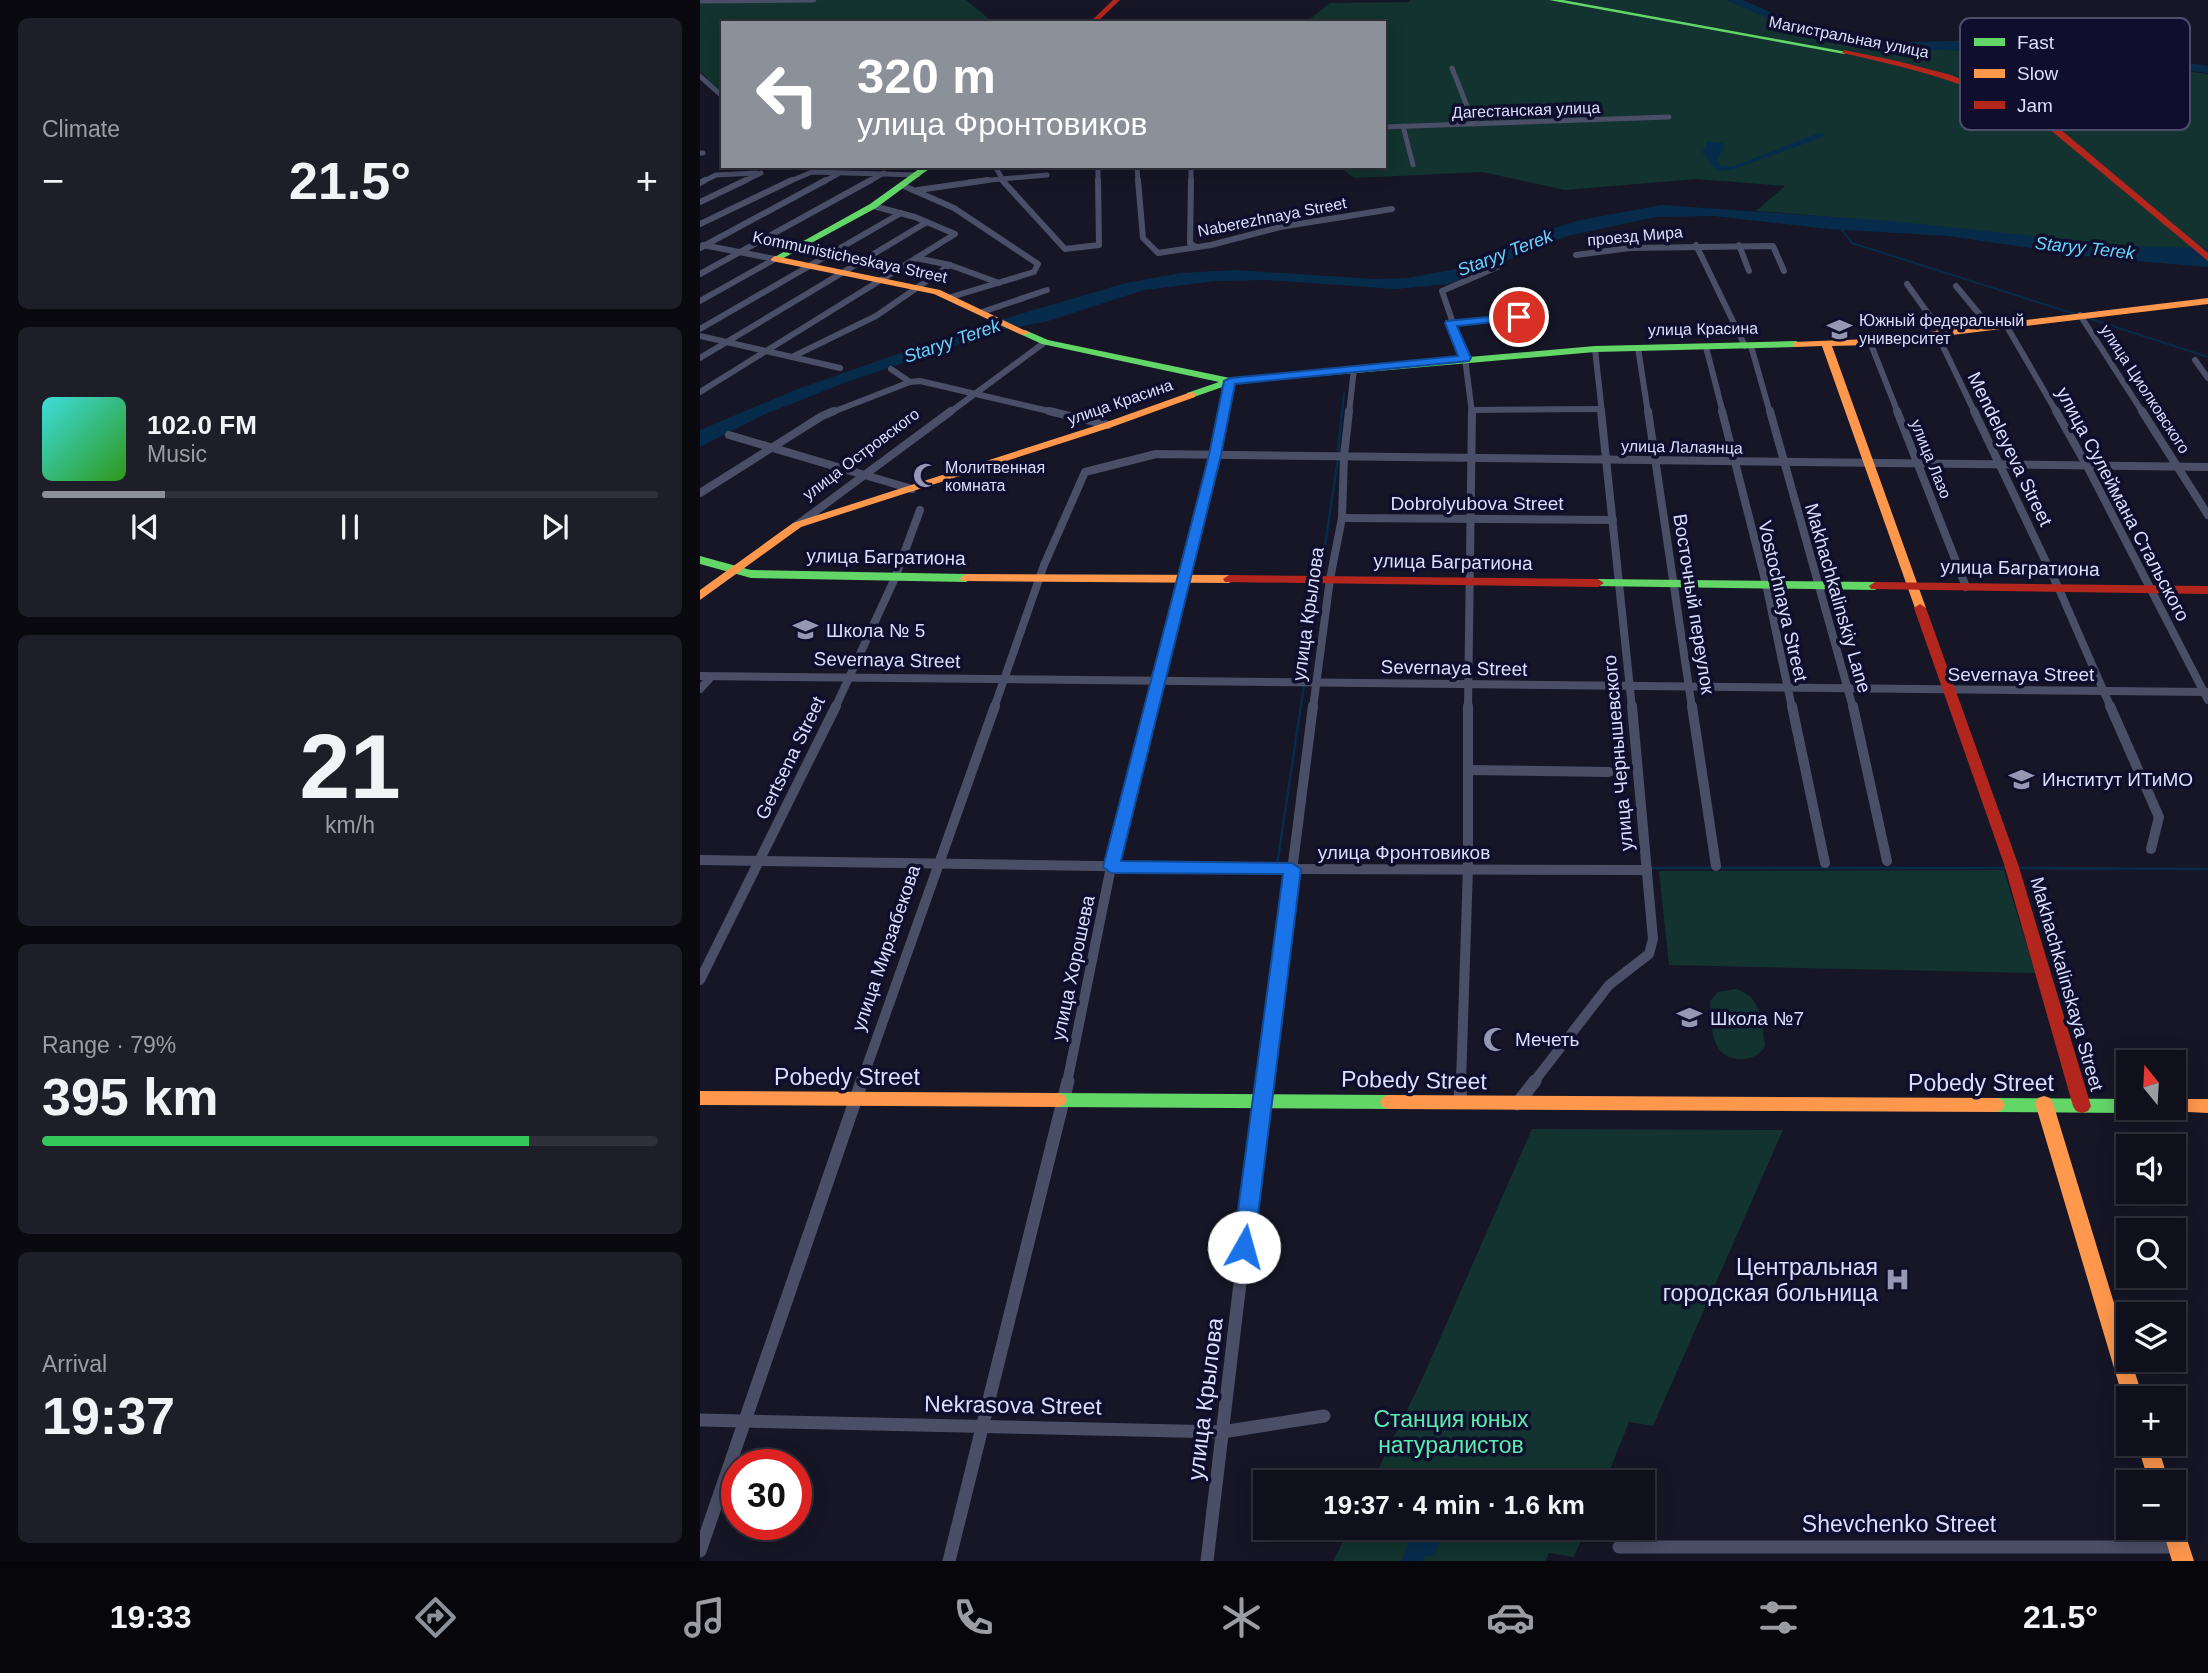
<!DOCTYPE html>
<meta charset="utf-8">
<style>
:root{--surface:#10101c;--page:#1e1e29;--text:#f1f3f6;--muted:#9c9da3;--line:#30303b;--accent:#8c9099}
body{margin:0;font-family:Helvetica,sans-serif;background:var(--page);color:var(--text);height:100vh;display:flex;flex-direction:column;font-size:26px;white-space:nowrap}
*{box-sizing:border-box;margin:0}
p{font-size:23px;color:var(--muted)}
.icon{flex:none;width:38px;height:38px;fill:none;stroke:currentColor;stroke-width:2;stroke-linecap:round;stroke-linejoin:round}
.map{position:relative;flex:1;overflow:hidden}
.drawer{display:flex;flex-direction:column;gap:18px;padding:18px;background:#09090f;width:700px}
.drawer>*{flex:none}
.top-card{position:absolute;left:21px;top:21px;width:665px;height:147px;border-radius:0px;box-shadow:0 4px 18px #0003,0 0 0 2px var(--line);background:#8c9099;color:#fff;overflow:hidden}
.needle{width:46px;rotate:342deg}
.fabs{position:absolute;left:1416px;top:1050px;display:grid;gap:14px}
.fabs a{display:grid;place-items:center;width:70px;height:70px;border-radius:0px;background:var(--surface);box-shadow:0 4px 18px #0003,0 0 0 2px var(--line);font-size:35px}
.speed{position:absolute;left:21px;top:1449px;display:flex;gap:14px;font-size:35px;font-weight:700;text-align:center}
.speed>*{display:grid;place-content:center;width:91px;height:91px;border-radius:50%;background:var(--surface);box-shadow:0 4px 18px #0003,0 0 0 2px var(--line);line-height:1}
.speed .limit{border:10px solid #d22;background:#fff;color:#111}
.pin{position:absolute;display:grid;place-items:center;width:60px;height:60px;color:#fff;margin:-30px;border:4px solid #fff;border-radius:50%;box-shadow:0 2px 7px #0007}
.me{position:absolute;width:77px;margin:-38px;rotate:7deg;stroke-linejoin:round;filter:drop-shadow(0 0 5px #0008)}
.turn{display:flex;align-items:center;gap:24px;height:147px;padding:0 21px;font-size:32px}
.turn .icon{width:91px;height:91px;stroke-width:2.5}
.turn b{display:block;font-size:49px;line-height:60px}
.big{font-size:52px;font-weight:600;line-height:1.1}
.drawer .tile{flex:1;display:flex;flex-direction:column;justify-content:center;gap:10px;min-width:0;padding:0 24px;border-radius:10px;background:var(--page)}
.drawer .dial{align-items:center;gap:0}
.dial b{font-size:91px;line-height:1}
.song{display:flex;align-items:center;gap:21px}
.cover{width:84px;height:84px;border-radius:10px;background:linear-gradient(135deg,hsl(180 70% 55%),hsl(110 70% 35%))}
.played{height:7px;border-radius:4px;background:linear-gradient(90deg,var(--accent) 20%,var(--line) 20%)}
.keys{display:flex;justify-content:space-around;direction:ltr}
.heat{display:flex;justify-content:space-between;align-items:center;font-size:38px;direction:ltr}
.charge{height:10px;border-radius:5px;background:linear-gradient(90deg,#34c759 79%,var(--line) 0)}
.trip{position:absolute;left:553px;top:1470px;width:402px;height:70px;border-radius:0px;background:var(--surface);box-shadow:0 4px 18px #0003,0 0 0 2px var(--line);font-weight:600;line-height:70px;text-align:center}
.dock{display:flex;height:112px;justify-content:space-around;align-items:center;background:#06060b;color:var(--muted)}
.dock .icon{width:49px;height:49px}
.dock .current{color:var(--accent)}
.dock b{font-size:32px;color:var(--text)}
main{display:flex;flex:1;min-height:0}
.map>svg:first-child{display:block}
</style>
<main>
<section class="drawer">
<div class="tile"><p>Climate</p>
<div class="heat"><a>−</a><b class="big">21.5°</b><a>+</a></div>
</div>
<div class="tile">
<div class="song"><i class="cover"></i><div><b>102.0 FM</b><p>Music</p></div></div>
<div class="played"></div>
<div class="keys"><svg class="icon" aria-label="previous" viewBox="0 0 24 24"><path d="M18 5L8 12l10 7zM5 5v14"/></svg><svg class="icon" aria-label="pause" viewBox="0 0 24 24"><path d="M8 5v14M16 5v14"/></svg><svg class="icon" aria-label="next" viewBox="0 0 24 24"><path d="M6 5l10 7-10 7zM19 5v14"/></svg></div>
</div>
<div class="tile dial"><b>21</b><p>km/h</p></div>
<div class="tile"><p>Range · 79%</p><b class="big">395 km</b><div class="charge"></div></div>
<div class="tile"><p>Arrival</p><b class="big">19:37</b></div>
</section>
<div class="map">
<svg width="1508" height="1561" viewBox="0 0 1508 1561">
<rect width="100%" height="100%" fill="#161626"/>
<!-- green -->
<g fill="#12332f">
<path d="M0,0H266L294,23H23V96L0,71Z"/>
<path d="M710,0H1027L1119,41L1166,48L1328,52L1508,74V249C1357,247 1207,221 1056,211L1085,186L996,179L865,190L782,172L654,178L639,166H684V23H554L606,22L630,3L710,2Z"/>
<path d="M1304,870L1335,973L969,965L959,871Z"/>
<path d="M1035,989C1063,996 1061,1023 1065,1046C1057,1063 1026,1064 1017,1046C1011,1035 1011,1014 1010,1001L1018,992Z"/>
<path d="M832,1129L1083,1130L953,1426L929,1422L905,1482H672L723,1377Z"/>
<path d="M650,1528H886L874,1557L849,1553L845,1561H633Z"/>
</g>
<!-- water -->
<g fill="#072c4b">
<path d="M1027,0H1043L1110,30L1154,41L1179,43L1289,40L1388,48L1508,66V73L1326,51L1172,49L1118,41Z"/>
<path d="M1125,133L1123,137L1031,170L1017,171L1002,152L1006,147V141L1023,143V149L1017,161L1022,166H1034L1116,134Z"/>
<path d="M961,205L1191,221L1429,246L1508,248V267L1400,258L1248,236L1129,229L1014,216L956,217L867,236L749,284L696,289L565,280L516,281L444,290L345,322L301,330L144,383L63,415L0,447V430L95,390L266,330L426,283L481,273L535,270L675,279L708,278L761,268L827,237L876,221Z"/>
<path d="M720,1534L741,1539L734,1557L725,1555L723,1561H702L709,1541Z"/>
</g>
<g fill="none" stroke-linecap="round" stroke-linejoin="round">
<!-- stream-far1 -->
<g stroke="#072c4b" stroke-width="2">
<path d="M1141,229L1152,243L1375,314"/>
<path d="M1388,318L1508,357"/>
<path d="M642,413L644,393"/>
</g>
<!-- stream -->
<g stroke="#072c4b" stroke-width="2.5">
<path d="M638,453L642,411"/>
<path d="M577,865L638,459"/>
<path d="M950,868H1014"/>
<path d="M1020,868H1308"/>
<path d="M1318,868L1508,869"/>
</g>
<!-- street-far4 -->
<g stroke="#4a4e67" stroke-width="5">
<path d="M0,1L114,0"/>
<path d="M752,68L774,124"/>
<path d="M0,76L23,97"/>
<path d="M703,126L713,165"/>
<path d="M684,127L969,117"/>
<path d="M0,153H3"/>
<path d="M295,166L304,182"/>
<path d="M398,166V182"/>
<path d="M437,166L438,182"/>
<path d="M2,182L16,175L57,173"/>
<path d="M42,182L61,173"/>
<path d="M88,182L112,172L218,175"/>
<path d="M123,182L138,174"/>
<path d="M168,182L184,173"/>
<path d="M269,182L347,175"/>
<path d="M491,182V166"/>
</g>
<!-- street-far3 -->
<g stroke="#4a4e67" stroke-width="6">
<path d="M302,180L365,249L399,245L398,180"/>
<path d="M438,180L443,238L458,253L511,245L580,227L692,209"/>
<path d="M491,180L490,243L496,247"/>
<path d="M0,183L5,180"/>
<path d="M204,186L254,208L338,264L334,272L251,297"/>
<path d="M218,190L288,180"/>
<path d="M0,202L46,180"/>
<path d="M0,224L92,180"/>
<path d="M3,245L75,259"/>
<path d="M996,245L1045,346"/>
<path d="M1039,245L1049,271"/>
<path d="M0,248L126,180"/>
<path d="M876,255L930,248L1073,246L1084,271"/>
<path d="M216,258L250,265L299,283"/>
<path d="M0,274L171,180"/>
<path d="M1207,284L1242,333"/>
<path d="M1256,286L1290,327"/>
<path d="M0,301L75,259"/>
<path d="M282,312L347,290"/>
<path d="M1380,315L1443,413"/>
<path d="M750,323L842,315"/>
<path d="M1306,325L1357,413"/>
<path d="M0,329L201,213"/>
<path d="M1237,334L1275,413"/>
<path d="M0,336L140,368"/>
<path d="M1170,342L1198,413"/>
<path d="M1051,346L1070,413"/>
<path d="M1006,347L1023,413"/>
<path d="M938,348L948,413"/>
<path d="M895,349L902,413"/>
<path d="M92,357L176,316L250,265"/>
<path d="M0,358L227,222"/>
<path d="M1495,360L1508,378"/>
<path d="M191,369L210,382L220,381L357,413"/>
<path d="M0,392L255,234L215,217L173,206"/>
<path d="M772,410L901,409"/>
<path d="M130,413L210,382"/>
<path d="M249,413L345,342"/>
<path d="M523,413L530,381"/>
<path d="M649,413L654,369"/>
<path d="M772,413L765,358L742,291L802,265"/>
</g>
<!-- street-far2 -->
<g stroke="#4a4e67" stroke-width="8">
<path d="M349,411L408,425"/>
<path d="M901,411L932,708"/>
<path d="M948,411L992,708"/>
<path d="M1022,411L1066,584L1092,708"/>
<path d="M1070,411L1153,708"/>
<path d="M1197,411L1266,587"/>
<path d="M1274,411L1359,589L1411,708"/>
<path d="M1356,411L1387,466L1508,700"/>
<path d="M1442,411L1508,515"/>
<path d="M29,435L212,489"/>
<path d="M0,493L122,416L134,411"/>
<path d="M642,518L913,520"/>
<path d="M97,525L251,411"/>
<path d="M0,676L1508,692"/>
<path d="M0,689L11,677"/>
<path d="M135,708L195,578L220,510"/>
<path d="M294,708L344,565L385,472L456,454L1508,467"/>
<path d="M452,708L523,411"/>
<path d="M613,708L630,579L642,518L644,456L649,411"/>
<path d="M768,708L772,411"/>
</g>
<!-- street-far1 -->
<g stroke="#4a4e67" stroke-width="10">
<path d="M768,706V863"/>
<path d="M992,706L1016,866"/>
<path d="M1092,706L1125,863"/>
<path d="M1153,706L1187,861"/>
<path d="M1410,706L1459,817L1451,849"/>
<path d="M769,770L909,772"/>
<path d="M0,860L592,869L947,870"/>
<path d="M593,863L613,706"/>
<path d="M0,980L136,706"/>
<path d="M161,1083L295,706"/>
<path d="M367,1083L411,867L452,706"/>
<path d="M563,1083L592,867"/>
<path d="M761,1083L768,867"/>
<path d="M833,1083L909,985L949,954L953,939L932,706"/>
</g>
<!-- street -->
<g stroke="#4a4e67" stroke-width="13">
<path d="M760,1101L761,1081"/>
<path d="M817,1104L835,1081"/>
<path d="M0,1420L522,1432L624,1416"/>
<path d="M919,1547H1479"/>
<path d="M0,1551L162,1081"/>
<path d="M249,1561L368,1081"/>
<path d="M507,1561L564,1081"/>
</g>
<!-- fast -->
<g fill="#63d668" fill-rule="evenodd">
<path d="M849,0H863L1147,52L1144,54Z"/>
<path d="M223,166H233L176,208L78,261L71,259L170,204Z"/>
<path d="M325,330L348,340L530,378L895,346L1096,341L1101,344L1096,347L895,352L531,384L491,398L487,397V393L519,382L342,344L322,335L320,333Z"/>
<path d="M0,556L51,570L266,574L272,578L266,582L51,578L0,564Z"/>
<path d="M898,579L1175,582L1181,586L1175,590L894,586L892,583Z"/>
<path d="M358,1093L689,1095L695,1097L698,1102L695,1107L689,1109L358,1107L352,1105L349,1100L352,1095Z"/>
<path d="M1296,1098L1428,1099V1108H1436L1428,1113L1296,1112L1290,1110L1287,1105L1290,1100Z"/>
</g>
<!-- slow -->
<g fill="#ff974d" fill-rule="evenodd">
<path d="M75,256L240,290L330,333L322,335L234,294L72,261L71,259Z"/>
<path d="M1508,298V304L1170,345L1132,346L1226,608L1224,611H1216L1122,346L1096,347L1093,346V342L1170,339Z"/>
<path d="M491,392L495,393V397L412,427L101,527L0,600V590L93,523L404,423Z"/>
<path d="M266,574L529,575L535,579L529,583L262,581L260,578Z"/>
<path d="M0,1091L358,1093L364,1095L367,1100L364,1105L358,1107L0,1105Z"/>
<path d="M689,1095L1296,1098L1302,1100L1305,1105L1302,1110L1296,1112L689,1109L683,1107L680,1102L683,1097Z"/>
<path d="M1344,1096L1350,1098L1353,1103L1428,1349V1360H1431L1443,1398H1428V1405L1423,1398L1335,1103L1338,1098Z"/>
<path d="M1474,1099H1508V1113L1468,1111L1466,1108H1474Z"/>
<path d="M1437,1444H1457L1469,1482H1449Z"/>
<path d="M1474,1518L1481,1521L1494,1561H1472L1462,1528H1474Z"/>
</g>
<!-- jam -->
<g fill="#b3261e" fill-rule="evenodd">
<path d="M413,0H420L396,23H389Z"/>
<path d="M1144,50L1197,61L1251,75L1324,106L1348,119L1508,253V261L1342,123C1277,84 1215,69 1142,53Z"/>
<path d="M529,575L898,579L904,583L898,587L525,582L523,579Z"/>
<path d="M1175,582L1508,586V594L1171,589L1169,586Z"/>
<path d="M1220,604L1226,608L1318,864L1391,1106L1388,1111L1382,1113L1376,1111L1373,1106L1304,864L1214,608Z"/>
</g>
</g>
<!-- route -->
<path fill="#1a73e8" stroke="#114b97" stroke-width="2" d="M819,314L824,317L823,319L757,326L771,358L769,361L535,384L521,455L421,861L592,863L601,869L554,1247L551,1253L544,1256L536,1253L533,1247L583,874L411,873L403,867L509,455L524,381L530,378L758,356L745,323L746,321Z"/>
<!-- icons -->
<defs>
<symbol id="university-bare" viewBox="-9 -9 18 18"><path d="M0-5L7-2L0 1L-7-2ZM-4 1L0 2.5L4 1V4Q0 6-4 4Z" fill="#9698b3" stroke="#0f0f2d" stroke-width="2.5" paint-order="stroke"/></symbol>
<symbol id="mosque-bare" viewBox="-9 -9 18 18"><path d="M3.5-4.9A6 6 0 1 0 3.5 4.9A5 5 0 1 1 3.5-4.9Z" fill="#9698b3" stroke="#0f0f2d" stroke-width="2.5" paint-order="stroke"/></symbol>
<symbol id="school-bare" viewBox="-9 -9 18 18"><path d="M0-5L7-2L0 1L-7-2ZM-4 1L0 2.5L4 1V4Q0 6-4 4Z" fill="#9698b3" stroke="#0f0f2d" stroke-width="2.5" paint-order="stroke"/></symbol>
<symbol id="hospital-bare" viewBox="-9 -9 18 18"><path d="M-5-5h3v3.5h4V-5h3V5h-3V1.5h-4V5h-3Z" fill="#9698b3" stroke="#0f0f2d" stroke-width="2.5" paint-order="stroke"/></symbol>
</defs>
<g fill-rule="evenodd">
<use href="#university-bare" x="1122" y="312" width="35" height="35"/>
<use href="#mosque-bare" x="208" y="458" width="35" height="35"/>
<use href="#school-bare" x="88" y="612" width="35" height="35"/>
<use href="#university-bare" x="1304" y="762" width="35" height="35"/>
<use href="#school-bare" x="972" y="1000" width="35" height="35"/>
<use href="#mosque-bare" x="778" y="1022" width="35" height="35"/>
<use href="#hospital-bare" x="1180" y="1262" width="35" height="35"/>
</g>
<g text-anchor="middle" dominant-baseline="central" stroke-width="7" stroke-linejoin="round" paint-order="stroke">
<!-- far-street labels -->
<g font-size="16" fill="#dbdeff" stroke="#0f0f2d">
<text transform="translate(1149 37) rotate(11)">Магистральная улица</text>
<text transform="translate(826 110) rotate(-2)">Дагестанская улица</text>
<text transform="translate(572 217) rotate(-11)">Naberezhnaya Street</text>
<text transform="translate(935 236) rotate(-5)">проезд Мира</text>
<text transform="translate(150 257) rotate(12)">Kommunisticheskaya Street</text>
<text transform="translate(1003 329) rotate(-1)">улица Красина</text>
<text transform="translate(1445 389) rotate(57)">улица Циолковского</text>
<text transform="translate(420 402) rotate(-19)">улица Красина</text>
<text transform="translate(982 447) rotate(1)">улица Лалаянца</text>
<text transform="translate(161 454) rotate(-37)">улица Островского</text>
<text transform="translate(1231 459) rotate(68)">улица Лазо</text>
</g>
<!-- far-poi labels -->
<g font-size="16" fill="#dbdeff" stroke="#0f0f2d" text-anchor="start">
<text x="1159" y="320">Южный федеральный<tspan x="1159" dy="18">университет</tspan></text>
<text x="245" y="467">Молитвенная<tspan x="245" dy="18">комната</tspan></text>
</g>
<!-- far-water labels -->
<g font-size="18" font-style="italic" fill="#69d5ff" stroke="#0f0f2d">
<text transform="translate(1385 248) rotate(6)">Staryy Terek</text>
<text transform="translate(805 253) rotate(-21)">Staryy Terek</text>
<text transform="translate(252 341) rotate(-19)">Staryy Terek</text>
</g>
<!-- street labels -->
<g font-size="19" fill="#dbdeff" stroke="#0f0f2d">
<text transform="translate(1310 449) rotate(64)">Mendeleyeva Street</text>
<text x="777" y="503">Dobrolyubova Street</text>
<text transform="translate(1423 504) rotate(62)">улица Сулеймана Стальского</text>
<text transform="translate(186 557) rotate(1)">улица Багратиона</text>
<text transform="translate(753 562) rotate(1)">улица Багратиона</text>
<text transform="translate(1320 568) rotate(1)">улица Багратиона</text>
<text transform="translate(1138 598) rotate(74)">Makhachkalinskiy Lane</text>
<text transform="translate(1083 601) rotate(77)">Vostochnaya Street</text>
<text transform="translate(994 604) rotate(81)">Восточный переулок</text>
<text transform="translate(608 614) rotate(-82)">улица Крылова</text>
<text transform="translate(187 660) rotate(1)">Severnaya Street</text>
<text transform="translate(754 668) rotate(1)">Severnaya Street</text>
<text x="1321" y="674">Severnaya Street</text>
<text transform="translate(918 753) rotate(-95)">улица Чернышевского</text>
<text transform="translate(90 758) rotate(-64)">Gertsena Street</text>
<text x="704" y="852">улица Фронтовиков</text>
<text transform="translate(186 948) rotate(-71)">улица Мирзабекова</text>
<text transform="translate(373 968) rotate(-78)">улица Хорошева</text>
<text transform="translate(1367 984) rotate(74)">Makhachkalinskaya Street</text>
</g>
<!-- poi labels -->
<g font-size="19" fill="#dbdeff" stroke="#0f0f2d" text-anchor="start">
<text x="126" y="630">Школа № 5</text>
<text x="1342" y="779">Институт ИТиМО</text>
<text x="1010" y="1018">Школа №7</text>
<text x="815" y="1039">Мечеть</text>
</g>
<!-- near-street labels -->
<g font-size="23" fill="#dbdeff" stroke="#0f0f2d">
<text x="147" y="1077">Pobedy Street</text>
<text transform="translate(714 1080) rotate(1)">Pobedy Street</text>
<text x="1281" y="1083">Pobedy Street</text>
<text transform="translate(505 1399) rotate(-83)">улица Крылова</text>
<text transform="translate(313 1405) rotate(1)">Nekrasova Street</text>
<text x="1199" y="1524">Shevchenko Street</text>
</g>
<!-- near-poi labels -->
<g font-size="23" fill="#dbdeff" stroke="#0f0f2d" text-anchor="end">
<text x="1178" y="1267">Центральная<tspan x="1178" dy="26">городская больница</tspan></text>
</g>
<!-- near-park labels -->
<g font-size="23" fill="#5cebad" stroke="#0f0f2d">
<text x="751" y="1419">Станция юных<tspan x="751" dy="26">натуралистов</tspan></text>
</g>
</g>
<!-- legend -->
<rect x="1260" y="18" width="230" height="112" rx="10" fill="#0f0f2d" stroke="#4c4d6c" stroke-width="2"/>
<rect x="1274" y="38" width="31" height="8" fill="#63d668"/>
<rect x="1274" y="69" width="31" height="9" fill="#ff974d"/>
<rect x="1274" y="101" width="31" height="8" fill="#b3261e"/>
<g font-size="19" fill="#dbdeff">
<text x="1317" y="49">Fast</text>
<text x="1317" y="80">Slow</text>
<text x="1317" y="112">Jam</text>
</g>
</svg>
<div class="fabs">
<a><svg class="needle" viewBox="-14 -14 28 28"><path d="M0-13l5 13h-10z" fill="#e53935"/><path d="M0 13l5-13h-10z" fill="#9c9da3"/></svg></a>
<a><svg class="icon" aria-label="sound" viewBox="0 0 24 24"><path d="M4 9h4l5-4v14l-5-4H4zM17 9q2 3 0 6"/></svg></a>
<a><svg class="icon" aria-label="search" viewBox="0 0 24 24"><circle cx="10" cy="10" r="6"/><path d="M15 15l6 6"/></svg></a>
<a><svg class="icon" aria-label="layers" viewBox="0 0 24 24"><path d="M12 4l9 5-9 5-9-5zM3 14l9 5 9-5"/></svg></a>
<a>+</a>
<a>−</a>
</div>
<div class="speed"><div class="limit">30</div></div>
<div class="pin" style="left:819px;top:317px;background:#d93025"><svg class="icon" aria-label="arrive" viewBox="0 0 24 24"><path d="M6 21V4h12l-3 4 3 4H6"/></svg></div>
<svg class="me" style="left:544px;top:1247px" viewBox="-20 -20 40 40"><circle r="19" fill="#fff"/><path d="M0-13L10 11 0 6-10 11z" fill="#1a73e8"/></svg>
<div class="trip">19:37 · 4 min · 1.6 km</div>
<div class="top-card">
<div class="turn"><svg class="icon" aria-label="left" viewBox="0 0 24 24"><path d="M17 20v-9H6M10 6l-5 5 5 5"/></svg><div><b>320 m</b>улица Фронтовиков</div></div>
</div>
</div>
</main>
<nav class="dock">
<b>19:33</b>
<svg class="icon current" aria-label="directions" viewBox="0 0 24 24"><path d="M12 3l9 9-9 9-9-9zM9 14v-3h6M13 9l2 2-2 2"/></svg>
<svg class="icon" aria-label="music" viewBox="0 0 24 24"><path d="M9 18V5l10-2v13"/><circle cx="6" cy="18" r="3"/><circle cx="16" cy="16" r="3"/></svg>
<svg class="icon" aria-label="phone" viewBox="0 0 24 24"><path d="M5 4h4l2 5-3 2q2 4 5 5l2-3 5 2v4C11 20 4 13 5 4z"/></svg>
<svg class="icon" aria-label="climate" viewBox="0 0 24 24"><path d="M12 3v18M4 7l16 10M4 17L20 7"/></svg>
<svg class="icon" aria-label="car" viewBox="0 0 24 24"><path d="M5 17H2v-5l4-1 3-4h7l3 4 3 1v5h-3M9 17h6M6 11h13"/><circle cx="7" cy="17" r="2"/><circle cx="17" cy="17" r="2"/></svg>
<svg class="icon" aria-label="filters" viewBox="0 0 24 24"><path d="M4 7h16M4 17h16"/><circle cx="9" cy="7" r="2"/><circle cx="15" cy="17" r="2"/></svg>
<b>21.5°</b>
</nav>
